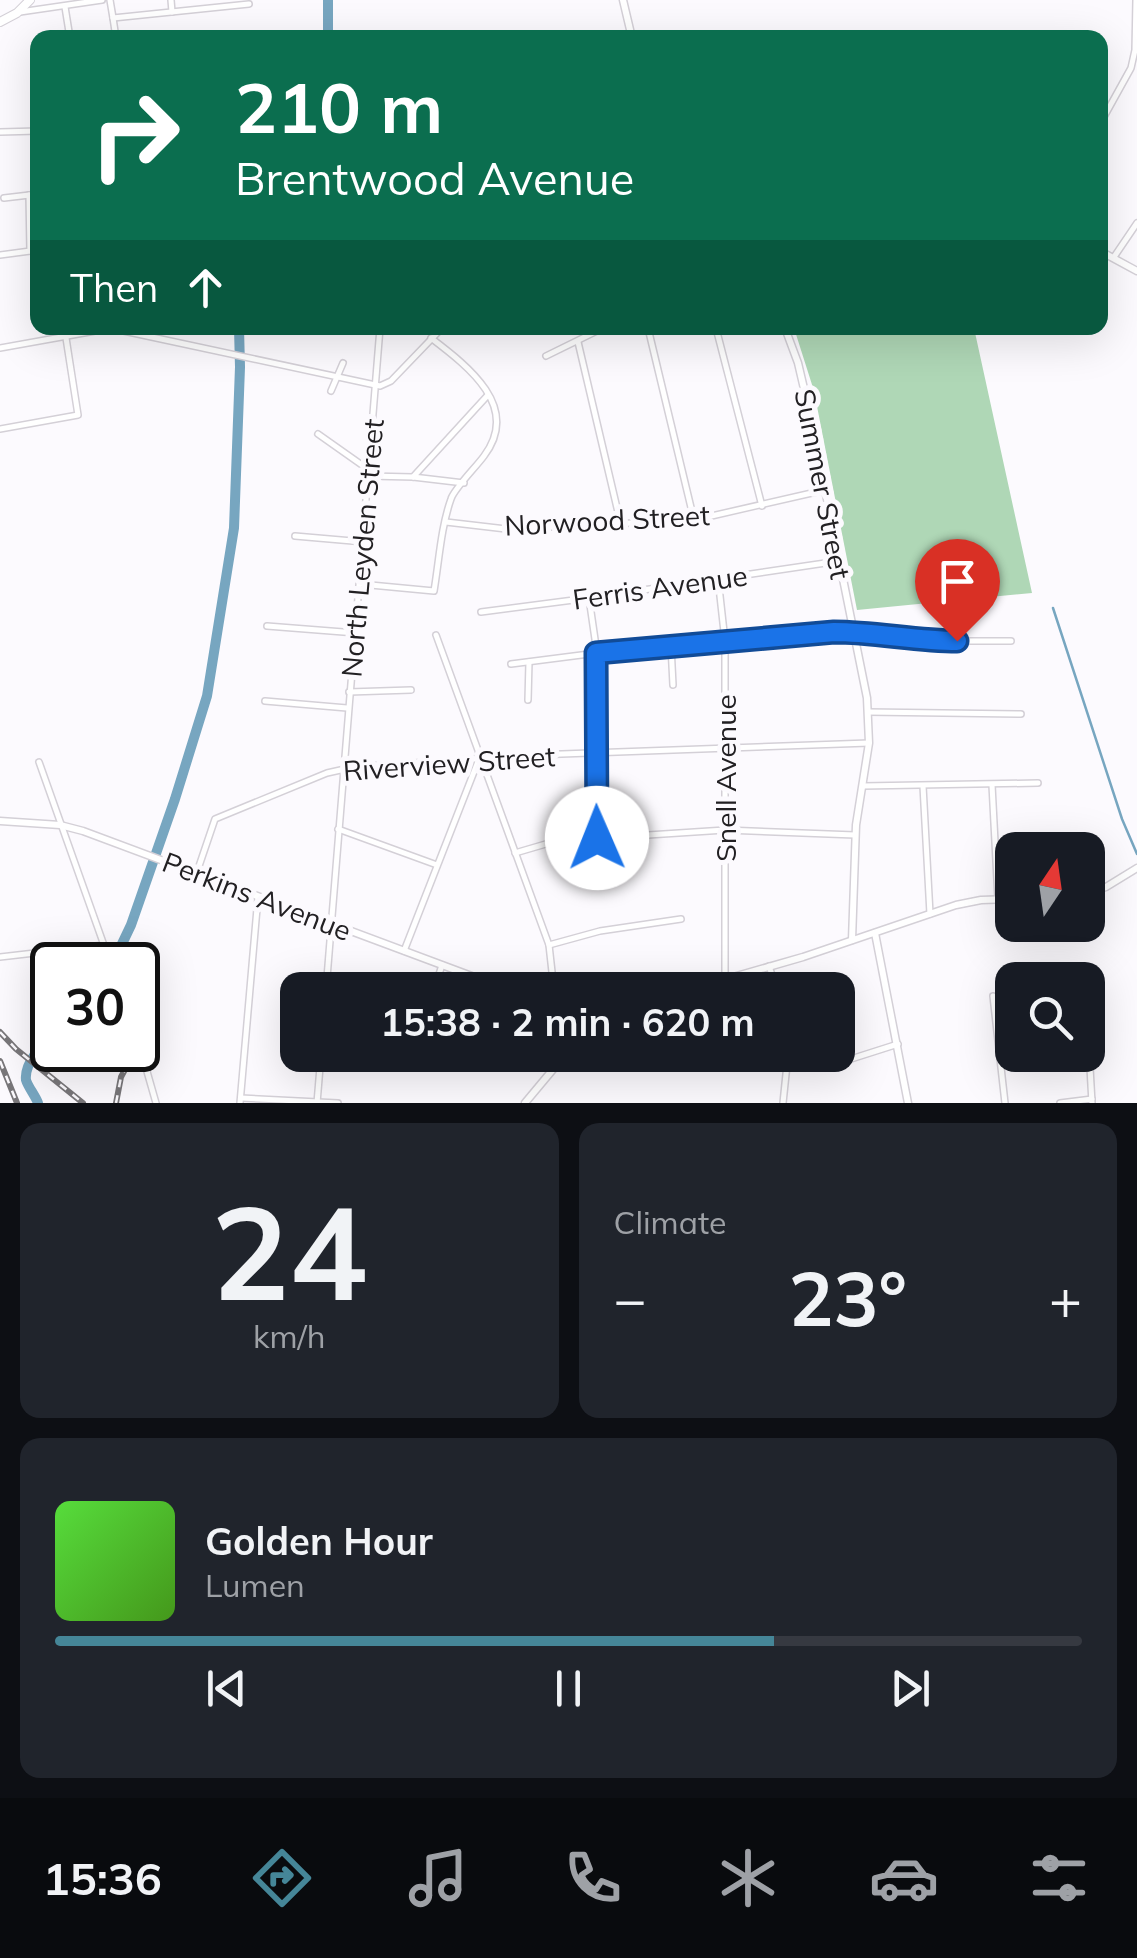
<!DOCTYPE html>
<meta charset="utf-8">
<style>
:root{--surface:#171b24;--page:#20242c;--text:#f1f3f6;--muted:#9ea1a6;--line:#363941;--accent:#458698}
body{margin:0;font-family:Mulish,sans-serif;background:var(--page);color:var(--text);height:100vh;display:flex;flex-direction:column;font-size:38px;white-space:nowrap}
*{box-sizing:border-box;margin:0}
p{font-size:32px;color:var(--muted)}
.icon{flex:none;width:55px;height:55px;fill:none;stroke:currentColor;stroke-width:2;stroke-linecap:round;stroke-linejoin:round}
.map{position:relative;height:1103px;overflow:hidden}
.side{display:flex;flex-direction:column;gap:20px;padding:20px;background:#0d0f14;flex:1}
.side>*{flex:none}
.top-card{position:absolute;left:30px;top:30px;width:1078px;height:305px;border-radius:20px;box-shadow:0 10px 40px #0002;background:#0b6e4f;color:#fff;overflow:hidden}
.needle{width:65px;rotate:13deg}
.tools{position:absolute;left:995px;top:832px;display:grid;gap:20px}
.tools a{display:grid;place-items:center;width:110px;height:110px;border-radius:20px;background:var(--surface);box-shadow:0 10px 40px #0002;font-size:50px}
.speed{position:absolute;left:30px;top:942px;display:flex;gap:20px;font-size:50px;font-weight:700;text-align:center}
.speed>*{display:grid;place-content:center;width:130px;height:130px;border-radius:50%;background:var(--surface);box-shadow:0 10px 40px #0002;line-height:1}
.speed .limit{border:5px solid #111;border-radius:15px;background:#fff;color:#111}
.pin{position:absolute;display:grid;place-items:center;width:85px;height:85px;color:#fff;margin:-102px -42px;border-radius:50% 50% 50% 0;rotate:-45deg;box-shadow:0 0 10px #0007}
.pin .icon{rotate:45deg}
.me{position:absolute;width:110px;margin:-55px;rotate:359deg;stroke-linejoin:round;filter:drop-shadow(0 0 8px #0008)}
.turn{display:flex;align-items:center;gap:35px;height:210px;padding:0 40px;font-size:45px}
.turn .icon{width:130px;height:130px;stroke-width:2.5}
.turn b{display:block;font-size:70px;line-height:85px}
.then{display:flex;align-items:center;height:95px;padding:0 40px;background:#0003;gap:20px;font-size:38px}
.big{font-size:75px;font-weight:700;line-height:1.1}
.side .card{flex:1;display:flex;flex-direction:column;justify-content:center;gap:15px;min-width:0;padding:0 35px;border-radius:20px;background:var(--page)}
.side .dial{align-items:center;gap:0}
.dial b{font-size:130px;line-height:1}
.song{display:flex;align-items:center;gap:30px}
.cover{width:120px;height:120px;border-radius:15px;background:linear-gradient(135deg,hsl(110 70% 55%),hsl(100 70% 35%))}
.played{height:10px;border-radius:5px;background:linear-gradient(90deg,var(--accent) 70%,var(--line) 70%)}
.keys{display:flex;justify-content:space-around;direction:ltr}
.heat{display:flex;justify-content:space-between;align-items:center;font-size:55px;direction:ltr}
.side .tiles{flex:1;display:grid;gap:20px;grid-template-columns:1fr 1fr}
.card:last-child{grid-column:span 2}
.trip{position:absolute;left:280px;top:972px;width:575px;height:100px;border-radius:20px;background:var(--surface);box-shadow:0 10px 40px #0002;font-weight:700;line-height:100px;text-align:center}
.tabs{display:flex;height:160px;justify-content:space-around;align-items:center;background:#090b0e;color:var(--muted)}
.tabs .icon{width:70px;height:70px}
.tabs .selected{color:var(--accent)}
.tabs b{font-size:45px;color:var(--text)}
.map>svg:first-child{display:block}
</style>
<div class="map">
<svg width="1137" height="1103" viewBox="0 0 1137 1103">
<rect width="100%" height="100%" fill="#fcfafe"/>
<!-- forest -->
<path fill="#afd7b6" d="M794,328H974L1032,593L857,610L814,391Z"/>
<g fill="none" stroke-linecap="round" stroke-linejoin="round">
<!-- stream -->
<path stroke="#77a6c0" stroke-width="2.5" d="M1053,608L1122,819L1137,854"/>
<!-- river -->
<g stroke="#77a6c0" stroke-width="10">
<path d="M328,0V38"/>
<path d="M107,965L121,946L131,925L175,799L207,696L234,528L240,367L239,328"/>
<path d="M38,1103C35,1095 28,1087 26,1080C24,1063 42,1045 52,1035"/>
</g>
<defs>
<g id="minor">
<path d="M110,0L113,18L249,4"/>
<path d="M171,0L172,12"/>
<path d="M65,7L70,38"/>
<path d="M20,12L102,0"/>
<path d="M113,18L116,38"/>
<path d="M1100,124L1131,68L1135,50L1136,0"/>
<path d="M0,132L38,131"/>
<path d="M29,195L30,251"/>
<path d="M4,198L38,194"/>
<path d="M0,255L38,250"/>
<path d="M1114,257L1137,223"/>
<path d="M648,328L694,520"/>
<path d="M716,328L762,506"/>
<path d="M578,342L621,525"/>
<path d="M0,348L95,331L119,330L380,386L391,381L442,328"/>
<path d="M546,356L603,328"/>
<path d="M331,391L343,363"/>
<path d="M0,429L78,415L66,338"/>
<path d="M318,434L369,470"/>
<path d="M369,476L413,477L464,483"/>
<path d="M413,477L488,395"/>
<path d="M446,522L506,529L694,520L825,490"/>
<path d="M295,536L364,542"/>
<path d="M718,578L725,641V978"/>
<path d="M360,584L434,591C439,561 441,527 451,499C454,489 476,467 484,456C521,407 469,367 431,338"/>
<path d="M589,598L597,653V838"/>
<path d="M481,612L589,598L839,561"/>
<path d="M267,626L356,633"/>
<path d="M436,635L549,945L554,990"/>
<path d="M671,646L673,685"/>
<path d="M511,664L597,653L813,633H870L930,641H1011"/>
<path d="M349,692L411,690"/>
<path d="M528,700L529,662"/>
<path d="M265,701L347,708"/>
<path d="M868,712L1021,714"/>
<path d="M39,762L111,965"/>
<path d="M992,785L998,899"/>
<path d="M863,786L1038,783"/>
<path d="M923,786L930,914"/>
<path d="M338,829L437,865"/>
<path d="M515,853L556,841L725,830L855,835"/>
<path d="M197,872L215,819L327,773L354,767L534,755L869,743"/>
<path d="M549,945L600,931L681,919"/>
<path d="M404,951L479,759"/>
<path d="M0,957L104,945"/>
<path d="M769,966L777,990"/>
<path d="M326,990L380,328"/>
<path d="M434,990L442,965"/>
<path d="M993,996L1005,1103"/>
<path d="M1088,1032L1092,1103"/>
<path d="M138,1040L156,1103"/>
<path d="M410,1064L413,1055"/>
<path d="M829,1066L898,1044"/>
<path d="M241,1098L338,1103"/>
<path d="M240,1103L258,897"/>
<path d="M317,1103L321,1055"/>
<path d="M783,1103L788,1055"/>
<path d="M1060,1103L1092,1099"/>
</g>
<g id="tertiary">
<path d="M623,0L632,38"/>
<path d="M1100,251L1137,271"/>
<path d="M785,328L798,363L809,410L867,698L869,743L856,825L852,940"/>
<path d="M0,821L60,825L83,831L509,990"/>
<path d="M1088,892L1106,887L1137,868"/>
<path d="M875,933L908,1103"/>
<path d="M688,990L803,957L956,905L981,900L1012,899"/>
<path d="M525,1103L565,1055"/>
</g>
<path id="secondary" d="M0,22L17,13L30,0"/>
</defs>
<!-- minor casing -->
<use href="#minor" stroke="#d4d0d7" stroke-width="8"/>
<!-- tertiary casing -->
<use href="#tertiary" stroke="#d4d0d7" stroke-width="9"/>
<!-- secondary casing -->
<use href="#secondary" stroke="#d4d0d7" stroke-width="10"/>
<!-- minor -->
<use href="#minor" stroke="#fff" stroke-width="5"/>
<!-- tertiary -->
<use href="#tertiary" stroke="#fff" stroke-width="6"/>
<!-- secondary -->
<use href="#secondary" stroke="#fff" stroke-width="8"/>
<defs>
<g id="rail">
<path d="M0,1032L16,1049L83,1103"/>
<path d="M0,1061L17,1103"/>
<path d="M116,1103L121,1077L129,1062"/>
</g>
</defs>
<!-- rail casing -->
<use href="#rail" stroke="#79777a" stroke-width="6"/>
<!-- rail -->
<use href="#rail" stroke="#fcfafe" stroke-width="2.5" stroke-dasharray="8" stroke-linecap="butt"/>
</g>
<g fill="none" stroke-linecap="round" stroke-linejoin="round">
<defs>
<path id="route" d="M597,838L596,653L834,632C875,632 916,641 957,641"/>
</defs>
<!-- route casing -->
<use href="#route" stroke="#114b97" stroke-width="25"/>
<!-- route -->
<use href="#route" stroke="#1a73e8" stroke-width="18"/>
</g>
<g text-anchor="middle" dominant-baseline="central" stroke-width="10" stroke-linejoin="round" paint-order="stroke">
<!-- street labels -->
<g font-size="28" fill="#222023" stroke="#fcfafe">
<text transform="translate(823 484) rotate(79)">Summer Street</text>
<text transform="translate(607 520) rotate(-3)">Norwood Street</text>
<text transform="translate(362 548) rotate(-85)">North Leyden Street</text>
<text transform="translate(660 587) rotate(-8)">Ferris Avenue</text>
<text transform="translate(449 763) rotate(-4)">Riverview Street</text>
<text transform="translate(725 778) rotate(-90)">Snell Avenue</text>
<text transform="translate(257 896) rotate(21)">Perkins Avenue</text>
</g>
</g>
</svg>
<div class="tools">
<a><svg class="needle" viewBox="-14 -14 28 28"><path d="M0-13l5 13h-10z" fill="#e53935"/><path d="M0 13l5-13h-10z" fill="#9ea1a6"/></svg></a>
<a><svg class="icon" aria-label="search" viewBox="0 0 24 24"><circle cx="10" cy="10" r="6"/><path d="M15 15l6 6"/></svg></a>
</div>
<div class="speed"><div class="limit">30</div></div>
<div class="pin" style="left:957px;top:641px;background:#d93025"><svg class="icon" aria-label="arrive" viewBox="0 0 24 24"><path d="M6 21V4h12l-3 4 3 4H6"/></svg></div>
<svg class="me" style="left:597px;top:838px" viewBox="-20 -20 40 40"><circle r="19" fill="#fff"/><path d="M0-13L10 11 0 6-10 11z" fill="#1a73e8"/></svg>
<div class="trip">15:38 · 2 min · 620 m</div>
<div class="top-card">
<div class="turn"><svg class="icon" aria-label="right" viewBox="0 0 24 24"><path d="M7 20v-9h11M14 6l5 5-5 5"/></svg><div><b>210 m</b>Brentwood Avenue</div></div>
<div class="then">Then<svg class="icon" aria-label="ahead" viewBox="0 0 24 24"><path d="M12 20V5M6 11l6-6 6 6"/></svg></div>
</div>
</div>
<section class="side">
<div class="tiles">
<div class="card dial"><b>24</b><p>km/h</p></div>
<div class="card"><p>Climate</p>
<div class="heat"><a>−</a><b class="big">23°</b><a>+</a></div>
</div>
<div class="card">
<div class="song"><i class="cover"></i><div><b>Golden Hour</b><p>Lumen</p></div></div>
<div class="played"></div>
<div class="keys"><svg class="icon" aria-label="previous" viewBox="0 0 24 24"><path d="M18 5L8 12l10 7zM5 5v14"/></svg><svg class="icon" aria-label="pause" viewBox="0 0 24 24"><path d="M8 5v14M16 5v14"/></svg><svg class="icon" aria-label="next" viewBox="0 0 24 24"><path d="M6 5l10 7-10 7zM19 5v14"/></svg></div>
</div>
</div>
</section>
<nav class="tabs">
<b>15:36</b>
<svg class="icon selected" aria-label="directions" viewBox="0 0 24 24"><path d="M12 3l9 9-9 9-9-9zM9 14v-3h6M13 9l2 2-2 2"/></svg>
<svg class="icon" aria-label="music" viewBox="0 0 24 24"><path d="M9 18V5l10-2v13"/><circle cx="6" cy="18" r="3"/><circle cx="16" cy="16" r="3"/></svg>
<svg class="icon" aria-label="phone" viewBox="0 0 24 24"><path d="M5 4h4l2 5-3 2q2 4 5 5l2-3 5 2v4C11 20 4 13 5 4z"/></svg>
<svg class="icon" aria-label="climate" viewBox="0 0 24 24"><path d="M12 3v18M4 7l16 10M4 17L20 7"/></svg>
<svg class="icon" aria-label="car" viewBox="0 0 24 24"><path d="M5 17H2v-5l4-1 3-4h7l3 4 3 1v5h-3M9 17h6M6 11h13"/><circle cx="7" cy="17" r="2"/><circle cx="17" cy="17" r="2"/></svg>
<svg class="icon" aria-label="filters" viewBox="0 0 24 24"><path d="M4 7h16M4 17h16"/><circle cx="9" cy="7" r="2"/><circle cx="15" cy="17" r="2"/></svg>
</nav>
